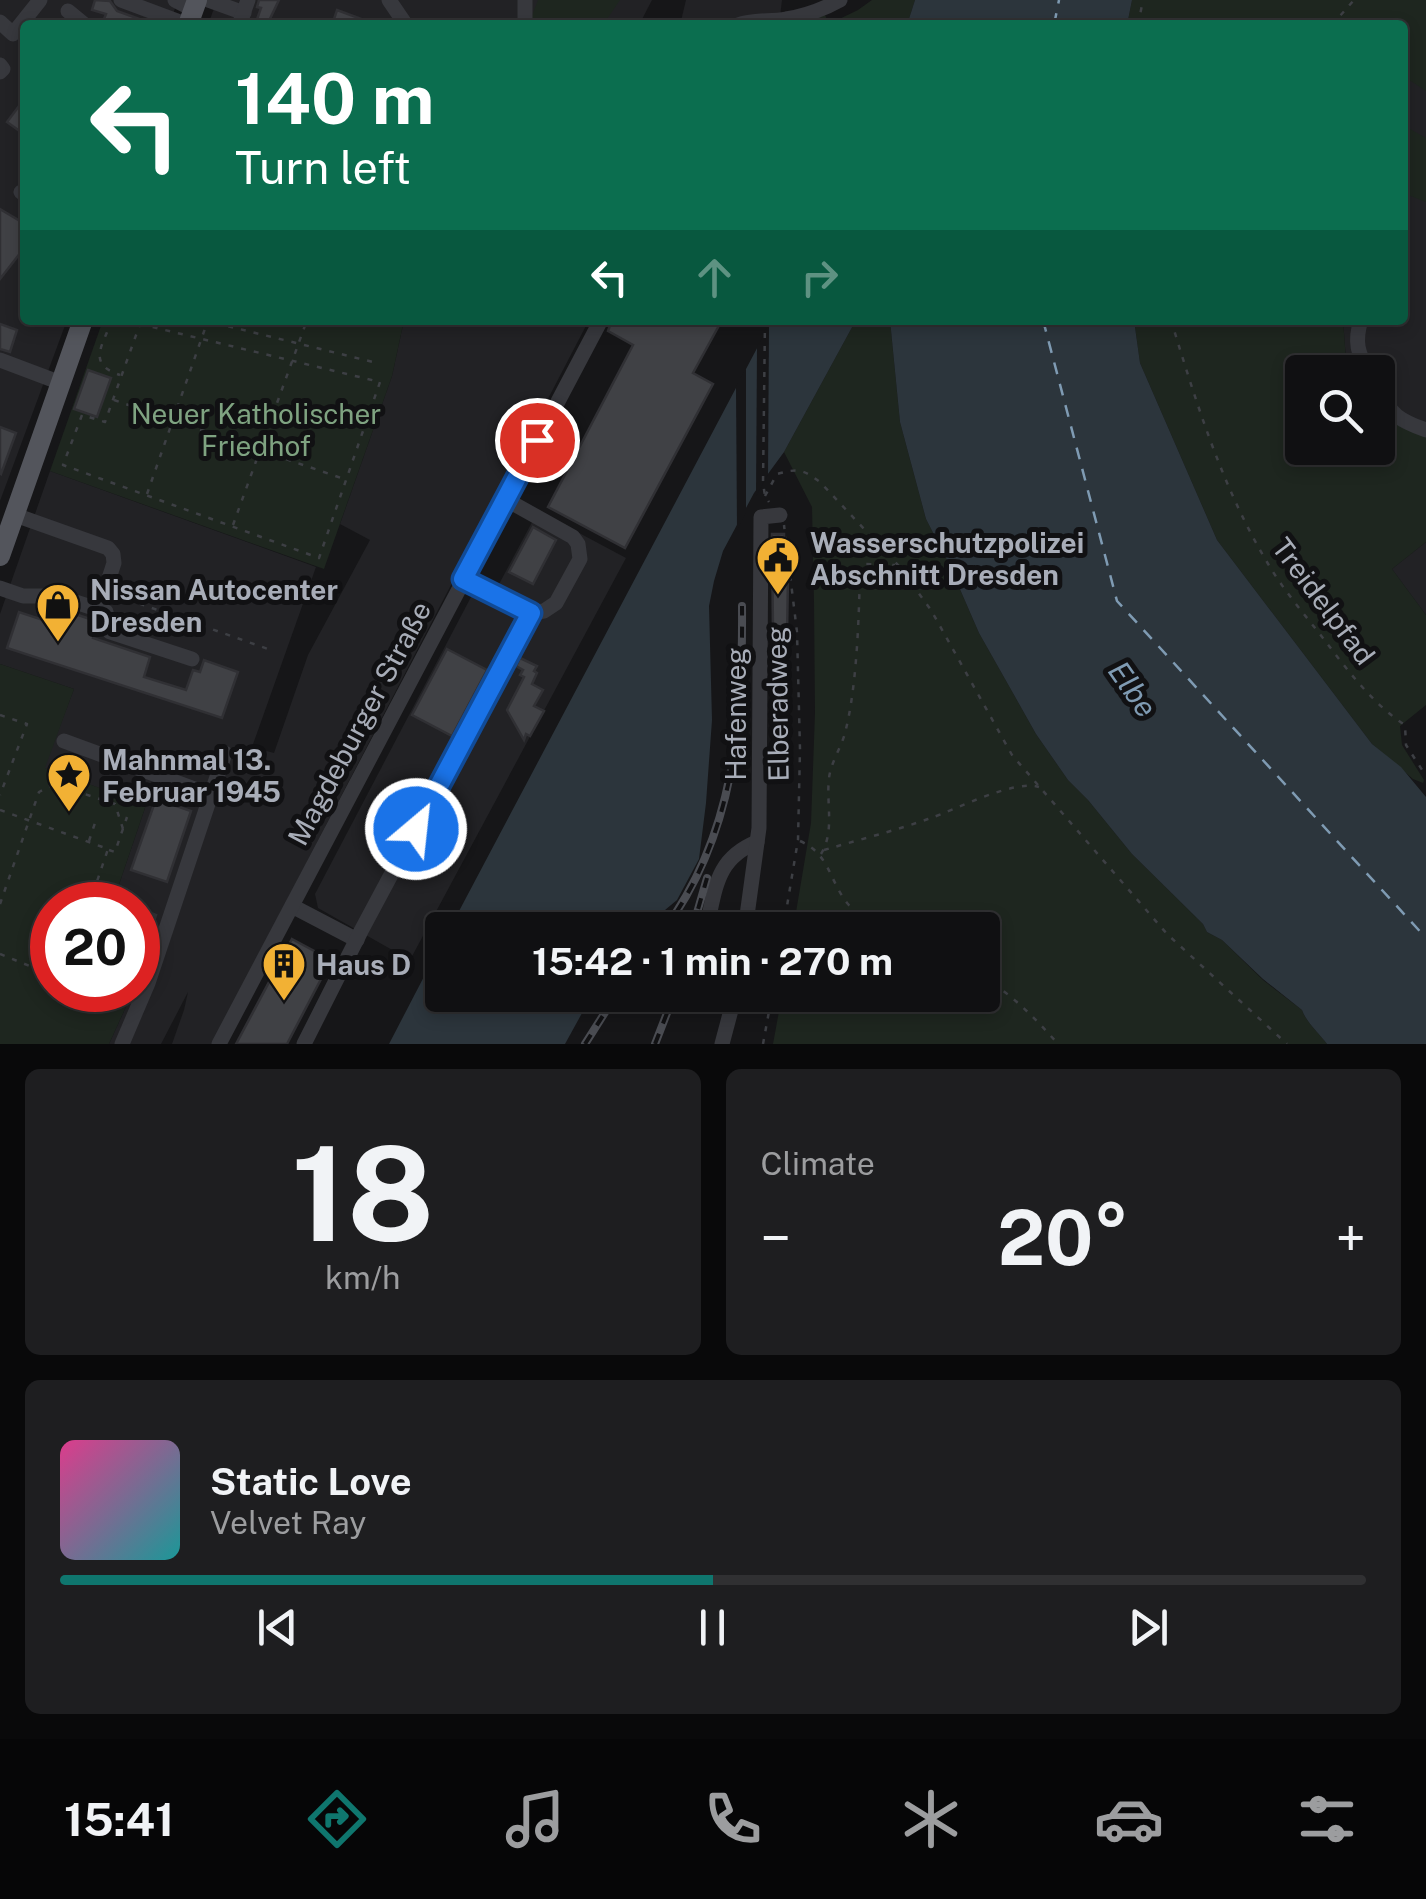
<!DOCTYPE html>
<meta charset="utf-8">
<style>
:root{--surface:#101012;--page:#1e1e20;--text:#f1f3f6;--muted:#9c9d9f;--line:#303032;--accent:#0f766e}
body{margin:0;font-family:"Public Sans",sans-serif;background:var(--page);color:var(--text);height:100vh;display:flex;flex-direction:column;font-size:38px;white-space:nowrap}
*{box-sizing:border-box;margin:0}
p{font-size:32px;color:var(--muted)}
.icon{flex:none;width:55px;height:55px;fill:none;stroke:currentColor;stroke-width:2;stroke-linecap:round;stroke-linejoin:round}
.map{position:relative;height:1044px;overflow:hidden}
.drawer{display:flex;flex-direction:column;gap:25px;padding:25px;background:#09090a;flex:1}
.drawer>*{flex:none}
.banner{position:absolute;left:20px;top:20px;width:1388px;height:305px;border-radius:10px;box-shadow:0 5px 15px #0003,0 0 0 2px var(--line);background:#0b6e4f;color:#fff;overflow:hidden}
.fabs{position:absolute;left:1285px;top:355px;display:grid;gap:20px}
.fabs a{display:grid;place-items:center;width:110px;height:110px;border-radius:10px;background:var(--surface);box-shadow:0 5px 15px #0003,0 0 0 2px var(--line);font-size:50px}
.speed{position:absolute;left:30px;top:882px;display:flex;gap:20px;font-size:50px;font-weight:700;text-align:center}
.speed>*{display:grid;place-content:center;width:130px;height:130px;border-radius:50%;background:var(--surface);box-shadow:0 5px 15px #0003,0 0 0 2px var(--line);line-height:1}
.speed .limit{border:15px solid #d22;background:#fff;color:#111}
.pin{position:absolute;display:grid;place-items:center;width:85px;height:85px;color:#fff;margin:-42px;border:5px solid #fff;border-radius:50%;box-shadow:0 2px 10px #0007}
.me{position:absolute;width:110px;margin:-55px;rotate:28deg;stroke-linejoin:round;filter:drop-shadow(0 0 8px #0008)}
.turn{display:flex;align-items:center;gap:35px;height:210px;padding:0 50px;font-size:45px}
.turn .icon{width:130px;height:130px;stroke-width:2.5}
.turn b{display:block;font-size:70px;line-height:85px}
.lanes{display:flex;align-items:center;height:95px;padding:0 50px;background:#0003;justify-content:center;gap:50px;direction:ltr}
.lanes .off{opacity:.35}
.big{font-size:75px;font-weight:700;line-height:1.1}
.drawer .widget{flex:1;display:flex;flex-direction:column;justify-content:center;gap:15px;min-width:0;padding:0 35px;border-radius:15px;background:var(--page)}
.drawer .dial{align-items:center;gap:0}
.dial b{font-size:130px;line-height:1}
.song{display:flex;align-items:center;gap:30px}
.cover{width:120px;height:120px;border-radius:15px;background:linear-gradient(135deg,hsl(330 70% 55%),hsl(180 70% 35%))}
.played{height:10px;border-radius:5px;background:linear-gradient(90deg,var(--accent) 50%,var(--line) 50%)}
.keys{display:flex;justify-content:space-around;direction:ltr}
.heat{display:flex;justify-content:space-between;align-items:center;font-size:55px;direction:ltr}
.drawer .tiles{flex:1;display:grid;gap:25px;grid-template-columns:1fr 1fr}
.widget:last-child{grid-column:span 2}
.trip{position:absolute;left:425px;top:912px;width:575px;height:100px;border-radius:10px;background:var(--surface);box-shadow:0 5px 15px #0003,0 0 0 2px var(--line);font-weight:700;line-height:100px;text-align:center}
.dock{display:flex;height:160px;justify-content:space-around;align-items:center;background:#060607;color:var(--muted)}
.dock .icon{width:70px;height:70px}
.dock .on{color:var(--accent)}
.dock b{font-size:45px;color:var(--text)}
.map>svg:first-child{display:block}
</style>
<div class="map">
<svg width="1426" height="1044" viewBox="0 0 1426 1044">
<rect width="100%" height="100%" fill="#161618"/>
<!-- built -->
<g fill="#222225">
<path d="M0,0H178L169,25H25V320H67L0,501Z"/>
<path d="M217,0H652L639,25H208Z"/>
<path d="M686,0H782L779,25H680Z"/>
<path d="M1426,19V434L1384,418L1378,408V372H1354L1346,360L1343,320H1402V25Z"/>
<path d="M404,320H589L212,1044H172L184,1010L188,992L161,1044H109L129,1000L107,990H138V905H112L146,805L44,768L74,689L0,664V614L50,471L316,567L252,747L274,753L308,655L370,540L340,524L392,376Z"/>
<path d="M538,511L626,558L410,960L318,908L315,894L481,578L498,586Z"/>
<path d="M1426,542V615L1392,569Z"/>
</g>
<!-- green -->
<g fill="#1e261f">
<path d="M538,0H620L603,25H533L531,18Z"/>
<path d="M872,0H915L907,25H814V19L825,15L829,24L858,10Z"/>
<path d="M1132,0H1426V91L1403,76L1402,25H1127Z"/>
<path d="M1403,125L1426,138V202L1408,195L1403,212Z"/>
<path d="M103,320H404L392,376L324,569L50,471Z"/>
<path d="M856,320H890L900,422L926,519L949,564L979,633L1036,734L1068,780L1088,800L1132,854L1203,924L1207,932L1222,940L1263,980L1302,1010C1306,1022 1319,1033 1327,1044H773L782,995H982V930H793L811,823L815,713L814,602L812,507L784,452Z"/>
<path d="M1134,320H1343L1346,360L1354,372H1302V448H1378V408L1384,418L1426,434V542L1392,569L1426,615V705L1400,726L1402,745L1424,780L1423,783L1413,779L1372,744L1217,540L1140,363Z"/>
<path d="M0,664L74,689L45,768L146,805L112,905H52V990H107L129,1000L109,1044H0Z"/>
</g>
<!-- water -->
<g fill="#2c353c">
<path d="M915,0H1132L1127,25H907Z"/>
<path d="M772,320H856L784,452L754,493L723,551L714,581L709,606L712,720L706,803L699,859L677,900L641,930H449Z"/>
<path d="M890,320H1134L1140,363L1217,540L1372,744L1401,767L1426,797V1044H1327C1319,1033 1306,1022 1302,1010L1263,979L1222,940L1207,932L1203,924L1132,854L1088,800L1068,780L1036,734L979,633L949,564L926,519L900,422Z"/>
<path d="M442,942V995H592L565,1044H389Z"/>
</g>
<!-- pier -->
<g fill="#161618">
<path d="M769,324L768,475L756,496L757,347Z"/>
<path d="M746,368V513L737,530L736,386Z"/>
</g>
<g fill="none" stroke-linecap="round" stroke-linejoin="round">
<!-- ferry -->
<g stroke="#7f9bb3" stroke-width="2.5" stroke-dasharray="12 10" stroke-linecap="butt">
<path d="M1054,25L1059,0"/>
<path d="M1043,320L1117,601L1426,938"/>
</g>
</g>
<!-- building -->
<g fill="#404145" stroke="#303034" stroke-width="2.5">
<path d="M95,0L110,1L117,11L156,25H121L104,19L106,14L92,10Z"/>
<path d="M259,0H279L267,25H255L261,8L257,7Z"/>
<path d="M337,10L375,24V25H332Z"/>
<path d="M25,98V128L21,132L7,122Z"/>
<path d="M0,209L25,224V247L0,279Z"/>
<path d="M612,320H722L693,373L713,384L625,548L548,507L633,345L608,331Z"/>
<path d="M0,324L17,330L10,352L0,349Z"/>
<path d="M88,370L111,378L97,417L74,409Z"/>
<path d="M0,427L16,433L1,474L0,473Z"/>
<path d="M533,527L556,540L533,584L509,572Z"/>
<path d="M772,534H784V578H788L787,635H773Z"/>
<path d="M54,607L96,621L97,625L93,638L150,657L144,677L186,690L193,670L200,672L204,660L238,672L222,718L7,648L19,612L49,622Z"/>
<path d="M447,649L487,670L452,736L412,715Z"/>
<path d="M520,658L537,666L534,671L537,673L532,684L543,690L534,706L544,711L530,736L526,734L524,740L507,710L524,677L520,675L523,670L516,666Z"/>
<path d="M156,799L191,811L167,882L131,870Z"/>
<path d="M138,908L156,915L139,965H138Z"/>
<path d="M292,939L331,960L287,1044H236Z"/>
</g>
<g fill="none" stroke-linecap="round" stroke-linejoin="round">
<!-- path -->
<g stroke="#3d3f44" stroke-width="2.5" stroke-dasharray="5 8" stroke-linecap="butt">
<path d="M1138,25L1143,0"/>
<path d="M1332,25L1354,0"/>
<path d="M112,320C103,345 86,364 120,375"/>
<path d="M203,320L373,362"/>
<path d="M765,320L763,483L765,496L769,502"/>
<path d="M1171,320C1196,402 1222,487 1267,562C1283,590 1306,616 1326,642C1348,671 1374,705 1405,725L1406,745L1426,776"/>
<path d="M140,324L380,382L319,558L63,465L82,415L105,422Z"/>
<path d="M114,400L347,480"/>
<path d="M147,494L208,320"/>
<path d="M765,496L777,474C799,468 802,469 820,482L898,565L931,610L1012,755L1167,934L1287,1044"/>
<path d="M233,525L307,320"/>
<path d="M115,595L268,649"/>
<path d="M0,715L27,724L0,795"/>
<path d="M0,810L108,849L89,905"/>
<path d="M89,841L96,820"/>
<path d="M800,841C830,854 829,881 848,904C856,914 869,922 879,930"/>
<path d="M109,850L115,852L127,817"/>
<path d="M824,850C858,840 894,831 928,819C955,810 1014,779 1039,787"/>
<path d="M821,854C835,831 826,804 829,778C831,762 841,748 845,733C857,687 859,617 860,568L865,564L895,565"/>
<path d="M0,904L39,792L54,784L115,804L123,829"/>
<path d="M783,930L798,840L800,749L797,632L784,525"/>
<path d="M0,954L52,975"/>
<path d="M982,977C1012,994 1036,1019 1058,1044"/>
<path d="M67,990L70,993"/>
<path d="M763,1044L772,995"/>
</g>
<!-- minor -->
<g stroke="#37383d" stroke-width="15">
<path d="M121,0L188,25"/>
<path d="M175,0L194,10"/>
<path d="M208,0L244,13"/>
<path d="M389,0L406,25"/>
<path d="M525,0V25"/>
<path d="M68,11L85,25"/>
<path d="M0,22L13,34L40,0"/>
<path d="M239,25L248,0"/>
<path d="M738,25C753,19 770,22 786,19C805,16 824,9 840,0"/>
<path d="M0,65L3,69L0,72"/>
<path d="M21,192L25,194"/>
<path d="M1361,320C1354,342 1358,353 1368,372"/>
<path d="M0,360L61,383"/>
<path d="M1378,390C1391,415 1400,421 1426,430"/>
<path d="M15,515L108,548L113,554L114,563L99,609"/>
<path d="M463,579L531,613L544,611L556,603L580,559L578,544L573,537L505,499"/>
<path d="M0,588L23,596H57L106,612L110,632L192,659"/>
<path d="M64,741L211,795"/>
<path d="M292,906L357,940"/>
<path d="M706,929C716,889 715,859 757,842"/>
<path d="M745,930L759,828L761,517L780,515"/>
<path d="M122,1044L148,983L225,753"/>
<path d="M219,1044L601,320"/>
<path d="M304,1044L361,931L531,613"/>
<path d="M722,1044L735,995"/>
</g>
<!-- major -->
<g stroke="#53555c" stroke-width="20">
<path d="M188,25L197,0"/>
<path d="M0,556L83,320"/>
</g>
<defs>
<g id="rail">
<path d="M664,930C735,834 743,721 742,606"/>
<path d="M692,930L707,878"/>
<path d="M585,1044L616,995"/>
<path d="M655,1044L674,995"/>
</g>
</defs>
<!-- rail casing -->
<use href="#rail" stroke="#4a4c52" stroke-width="8"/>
<!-- rail -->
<use href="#rail" stroke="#111113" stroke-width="4" stroke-dasharray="11" stroke-linecap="butt"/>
</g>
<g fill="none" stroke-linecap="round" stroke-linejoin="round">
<defs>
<path id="route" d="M416,829L531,613L463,579L537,440"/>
</defs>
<!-- route casing -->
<use href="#route" stroke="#114b97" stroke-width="25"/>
<!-- route -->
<use href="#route" stroke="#1a73e8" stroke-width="18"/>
</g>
<!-- icons -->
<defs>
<symbol id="civic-pin" viewBox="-11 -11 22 30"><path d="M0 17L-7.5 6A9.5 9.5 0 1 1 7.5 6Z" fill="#f2b134" stroke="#111113"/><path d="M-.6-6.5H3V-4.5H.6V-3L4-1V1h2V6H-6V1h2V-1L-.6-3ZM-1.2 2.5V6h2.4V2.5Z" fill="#111"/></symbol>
<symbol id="shop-pin" viewBox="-11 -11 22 30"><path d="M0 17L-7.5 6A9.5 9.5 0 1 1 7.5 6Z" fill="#f2b134" stroke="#111113"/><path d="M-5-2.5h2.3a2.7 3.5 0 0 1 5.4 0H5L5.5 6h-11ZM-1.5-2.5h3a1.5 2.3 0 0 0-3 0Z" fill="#111"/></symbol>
<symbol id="sight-pin" viewBox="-11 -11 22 30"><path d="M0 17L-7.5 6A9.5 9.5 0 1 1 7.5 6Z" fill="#f2b134" stroke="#111113"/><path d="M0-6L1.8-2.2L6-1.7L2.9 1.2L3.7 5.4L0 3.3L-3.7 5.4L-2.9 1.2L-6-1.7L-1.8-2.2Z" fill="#111"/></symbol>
<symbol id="building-pin" viewBox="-11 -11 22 30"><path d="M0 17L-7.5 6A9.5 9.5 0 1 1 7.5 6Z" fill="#f2b134" stroke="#111113"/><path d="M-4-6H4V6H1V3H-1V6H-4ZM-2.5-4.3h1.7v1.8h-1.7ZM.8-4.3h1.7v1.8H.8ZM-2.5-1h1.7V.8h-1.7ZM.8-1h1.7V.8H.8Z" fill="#111"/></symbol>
</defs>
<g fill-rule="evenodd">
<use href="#civic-pin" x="753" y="533" width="50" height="68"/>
<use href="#shop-pin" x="33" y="580" width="50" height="68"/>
<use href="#sight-pin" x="44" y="750" width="50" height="68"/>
<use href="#building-pin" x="259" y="939" width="50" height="68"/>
</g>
<g text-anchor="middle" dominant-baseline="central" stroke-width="10" stroke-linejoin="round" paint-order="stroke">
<!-- park labels -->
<g font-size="28" fill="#7fa381" stroke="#111113">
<text x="256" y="413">Neuer Katholischer<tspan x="256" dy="32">Friedhof</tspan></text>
</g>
<!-- poi labels -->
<g font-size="28" font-weight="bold" fill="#a8adb8" stroke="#111113" text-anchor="start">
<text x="810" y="542">Wasserschutzpolizei<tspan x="810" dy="32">Abschnitt Dresden</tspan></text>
<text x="90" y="589">Nissan Autocenter<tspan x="90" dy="32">Dresden</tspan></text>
<text x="102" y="759">Mahnmal 13.<tspan x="102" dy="32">Februar 1945</tspan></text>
<text x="316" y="964">Haus D</text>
</g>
<!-- street labels -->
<g font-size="28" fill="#a8adb8" stroke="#111113">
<text transform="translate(1324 601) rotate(53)">Treidelpfad</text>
<text transform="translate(777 704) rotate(-91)">Elberadweg</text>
<text transform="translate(735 714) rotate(-90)">Hafenweg</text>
<text transform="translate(359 723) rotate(-62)">Magdeburger Straße</text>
</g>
<!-- water labels -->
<g font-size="30" font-style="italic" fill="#7f9bb3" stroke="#111113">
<text transform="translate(1133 689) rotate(55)">Elbe</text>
</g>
</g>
</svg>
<div class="fabs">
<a><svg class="icon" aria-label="search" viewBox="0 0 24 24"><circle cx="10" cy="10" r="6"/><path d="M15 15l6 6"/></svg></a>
</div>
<div class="speed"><div class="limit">20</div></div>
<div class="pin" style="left:537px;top:440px;background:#d93025"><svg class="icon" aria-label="arrive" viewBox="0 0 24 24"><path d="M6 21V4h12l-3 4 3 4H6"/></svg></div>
<svg class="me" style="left:416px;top:829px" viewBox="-20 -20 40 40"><circle r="17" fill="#1a73e8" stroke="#fff" stroke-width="3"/><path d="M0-11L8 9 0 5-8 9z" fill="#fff"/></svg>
<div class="trip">15:42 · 1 min · 270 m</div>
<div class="banner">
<div class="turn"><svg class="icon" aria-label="left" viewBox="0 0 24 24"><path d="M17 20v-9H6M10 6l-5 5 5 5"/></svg><div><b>140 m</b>Turn left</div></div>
<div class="lanes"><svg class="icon" aria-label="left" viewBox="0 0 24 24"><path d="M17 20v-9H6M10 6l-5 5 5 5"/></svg><svg class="icon off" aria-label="ahead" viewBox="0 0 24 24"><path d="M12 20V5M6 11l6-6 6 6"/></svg><svg class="icon off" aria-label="right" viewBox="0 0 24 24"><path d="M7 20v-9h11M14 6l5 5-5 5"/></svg></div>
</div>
</div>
<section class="drawer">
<div class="tiles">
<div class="widget dial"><b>18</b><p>km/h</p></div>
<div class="widget"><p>Climate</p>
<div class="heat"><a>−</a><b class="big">20°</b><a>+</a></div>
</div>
<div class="widget">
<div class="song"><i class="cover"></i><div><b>Static Love</b><p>Velvet Ray</p></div></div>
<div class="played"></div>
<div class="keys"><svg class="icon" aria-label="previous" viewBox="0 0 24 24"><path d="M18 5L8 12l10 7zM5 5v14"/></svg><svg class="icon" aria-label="pause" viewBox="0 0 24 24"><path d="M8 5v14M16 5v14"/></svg><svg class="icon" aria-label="next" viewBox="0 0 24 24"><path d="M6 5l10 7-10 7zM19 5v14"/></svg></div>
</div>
</div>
</section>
<nav class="dock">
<b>15:41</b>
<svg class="icon on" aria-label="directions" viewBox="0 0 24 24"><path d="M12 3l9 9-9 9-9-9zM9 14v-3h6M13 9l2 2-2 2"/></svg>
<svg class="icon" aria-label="music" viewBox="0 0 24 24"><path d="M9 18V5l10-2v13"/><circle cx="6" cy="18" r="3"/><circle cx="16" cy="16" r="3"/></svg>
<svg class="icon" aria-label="phone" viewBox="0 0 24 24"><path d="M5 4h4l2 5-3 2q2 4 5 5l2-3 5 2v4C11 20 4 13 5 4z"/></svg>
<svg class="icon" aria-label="climate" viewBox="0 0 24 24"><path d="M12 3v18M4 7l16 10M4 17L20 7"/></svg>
<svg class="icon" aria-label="car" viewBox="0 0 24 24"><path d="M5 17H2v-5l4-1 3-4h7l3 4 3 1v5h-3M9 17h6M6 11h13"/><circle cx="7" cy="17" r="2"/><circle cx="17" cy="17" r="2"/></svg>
<svg class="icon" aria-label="filters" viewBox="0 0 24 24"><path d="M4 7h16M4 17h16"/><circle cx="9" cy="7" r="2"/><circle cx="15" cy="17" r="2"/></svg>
</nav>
